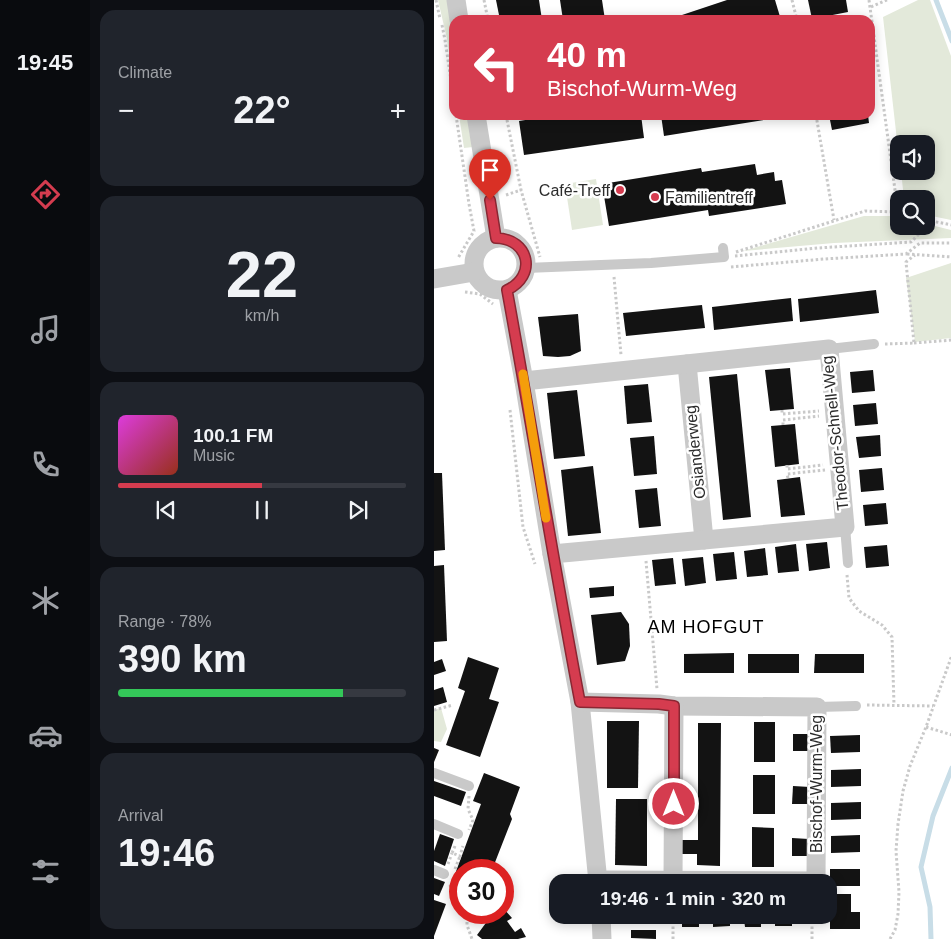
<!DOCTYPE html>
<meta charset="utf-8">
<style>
:root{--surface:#171b24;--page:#20242c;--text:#f1f3f6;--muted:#9ea1a6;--line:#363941;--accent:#d53c4f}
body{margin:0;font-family:Arial,sans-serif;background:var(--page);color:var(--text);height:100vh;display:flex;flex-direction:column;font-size:19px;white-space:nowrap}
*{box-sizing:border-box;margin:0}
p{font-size:16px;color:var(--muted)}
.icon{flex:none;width:28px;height:28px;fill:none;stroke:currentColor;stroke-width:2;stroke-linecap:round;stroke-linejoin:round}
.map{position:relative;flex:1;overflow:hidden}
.panel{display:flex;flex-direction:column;gap:10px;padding:10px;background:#0d0f14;width:344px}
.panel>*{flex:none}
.banner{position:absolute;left:15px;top:15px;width:426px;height:105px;border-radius:15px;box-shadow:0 2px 12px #0003;background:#d53c4f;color:#fff;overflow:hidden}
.fabs{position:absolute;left:456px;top:135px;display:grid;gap:10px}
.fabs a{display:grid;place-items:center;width:45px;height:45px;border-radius:10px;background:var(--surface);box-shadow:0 2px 12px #0003;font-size:25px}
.speed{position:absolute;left:15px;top:859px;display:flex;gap:10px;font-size:25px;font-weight:700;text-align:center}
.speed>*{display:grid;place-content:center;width:65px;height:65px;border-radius:50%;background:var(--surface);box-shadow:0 2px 12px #0003;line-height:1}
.speed .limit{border:8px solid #d22;background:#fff;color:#111}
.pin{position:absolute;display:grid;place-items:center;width:42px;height:42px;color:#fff;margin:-51px -21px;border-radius:50% 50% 50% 0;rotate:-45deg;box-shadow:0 0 5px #0007}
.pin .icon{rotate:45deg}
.me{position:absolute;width:55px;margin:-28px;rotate:0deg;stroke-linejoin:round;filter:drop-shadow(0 0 4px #0008)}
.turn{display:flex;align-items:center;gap:18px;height:105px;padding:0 15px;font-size:22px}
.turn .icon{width:65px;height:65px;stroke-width:2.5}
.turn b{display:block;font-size:35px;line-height:42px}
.big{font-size:38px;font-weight:700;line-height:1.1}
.panel .tile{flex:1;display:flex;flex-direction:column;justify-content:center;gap:8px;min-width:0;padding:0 18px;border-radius:15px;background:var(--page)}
.panel .dial{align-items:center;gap:0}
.dial b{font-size:65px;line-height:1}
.song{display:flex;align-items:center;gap:15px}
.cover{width:60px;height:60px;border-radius:8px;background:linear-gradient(135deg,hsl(300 70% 55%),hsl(10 70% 35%))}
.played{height:5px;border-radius:2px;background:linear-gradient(90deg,var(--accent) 50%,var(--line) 50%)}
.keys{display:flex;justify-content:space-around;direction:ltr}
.heat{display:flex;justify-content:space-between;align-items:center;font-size:28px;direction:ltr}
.charge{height:8px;border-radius:4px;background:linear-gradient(90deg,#34c759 78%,var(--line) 0)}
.trip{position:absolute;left:115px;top:874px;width:288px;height:50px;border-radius:15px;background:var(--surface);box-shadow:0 2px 12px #0003;font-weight:700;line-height:50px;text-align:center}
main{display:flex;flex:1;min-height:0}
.menu{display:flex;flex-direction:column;width:90px;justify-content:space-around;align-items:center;background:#090b0e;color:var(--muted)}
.menu .icon{width:35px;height:35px}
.menu .on{color:var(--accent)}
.menu b{font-size:22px;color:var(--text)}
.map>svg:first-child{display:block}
</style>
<main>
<nav class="menu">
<b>19:45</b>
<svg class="icon on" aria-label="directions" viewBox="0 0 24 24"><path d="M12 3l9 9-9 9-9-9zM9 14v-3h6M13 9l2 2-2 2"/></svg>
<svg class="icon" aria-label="music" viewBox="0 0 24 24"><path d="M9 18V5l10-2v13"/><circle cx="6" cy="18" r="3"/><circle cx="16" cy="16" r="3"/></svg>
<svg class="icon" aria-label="phone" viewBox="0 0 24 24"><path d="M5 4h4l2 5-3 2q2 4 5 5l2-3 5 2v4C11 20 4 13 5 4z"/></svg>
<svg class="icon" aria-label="climate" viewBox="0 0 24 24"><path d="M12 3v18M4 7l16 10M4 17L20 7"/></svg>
<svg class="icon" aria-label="car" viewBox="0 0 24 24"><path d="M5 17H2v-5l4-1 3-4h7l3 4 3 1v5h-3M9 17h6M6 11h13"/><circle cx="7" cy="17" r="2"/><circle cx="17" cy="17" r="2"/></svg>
<svg class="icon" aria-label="filters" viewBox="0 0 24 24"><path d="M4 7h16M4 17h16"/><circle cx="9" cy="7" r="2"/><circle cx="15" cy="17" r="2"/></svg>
</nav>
<section class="panel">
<div class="tile"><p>Climate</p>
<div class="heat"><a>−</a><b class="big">22°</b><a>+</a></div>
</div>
<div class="tile dial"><b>22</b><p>km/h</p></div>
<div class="tile">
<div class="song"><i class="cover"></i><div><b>100.1 FM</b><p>Music</p></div></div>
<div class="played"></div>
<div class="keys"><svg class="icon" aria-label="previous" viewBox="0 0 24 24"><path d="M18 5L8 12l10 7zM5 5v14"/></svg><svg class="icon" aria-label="pause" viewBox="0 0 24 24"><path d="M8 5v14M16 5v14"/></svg><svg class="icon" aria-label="next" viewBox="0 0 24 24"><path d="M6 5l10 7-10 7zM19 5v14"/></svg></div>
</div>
<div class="tile"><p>Range · 78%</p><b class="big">390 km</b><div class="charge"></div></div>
<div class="tile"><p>Arrival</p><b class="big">19:46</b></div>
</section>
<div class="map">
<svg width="518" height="939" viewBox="0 0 518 939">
<rect width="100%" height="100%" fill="#fff"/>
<!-- green -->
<g fill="#e3e9da">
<path d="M4,0H13L20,41V85L13,39Z"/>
<path d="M484,0H496L517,56V220L493,215L492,199H470L467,171H492V144H465V158L449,17Z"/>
<path d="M25,115H33L39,147L30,148Z"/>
<path d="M162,179L169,225L138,230L131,184Z"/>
<path d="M430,216H460L465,217V226H492L493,224L517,230V238L400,243L309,251Z"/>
<path d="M517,263V338L481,342L472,278Z"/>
<path d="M7,708L13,729L7,742L0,741V710Z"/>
</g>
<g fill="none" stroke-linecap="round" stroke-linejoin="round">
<!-- stream -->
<g stroke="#c8dde7" stroke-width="5">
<path d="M502,0L518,41"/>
<path d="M497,939L496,907L487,867L499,816L518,768"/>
</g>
</g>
<!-- building -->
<g fill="#131313">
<path d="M62,0H105L108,20H66Z"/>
<path d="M126,0H168L171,20H129Z"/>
<path d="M293,0H341L347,20H233Z"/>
<path d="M374,0H412L414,12L378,19Z"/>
<path d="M123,115H207L210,138L90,155L85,121Z"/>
<path d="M227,115H354L355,116L230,136Z"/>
<path d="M395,115H434L435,123L398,130Z"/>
<path d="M321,164L323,175L340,172L341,181L348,180L352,204L275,216L274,210L175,226L168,184L267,168L268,172Z"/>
<path d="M442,290L445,313L366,322L364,299Z"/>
<path d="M357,298L359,321L280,330L278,307Z"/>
<path d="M268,305L271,328L192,336L189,313Z"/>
<path d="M144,314L147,351L136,356L124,357L109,356L104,317Z"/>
<path d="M356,368L360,409L336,411L331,370Z"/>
<path d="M439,370L441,391L418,393L416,372Z"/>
<path d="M303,374L317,517L289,520L275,377Z"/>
<path d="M214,384L218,422L193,424L190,386Z"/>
<path d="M143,390L151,456L120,459L113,393Z"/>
<path d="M442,403L444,424L421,426L419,405Z"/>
<path d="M361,424L365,464L341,467L337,426Z"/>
<path d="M446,435L447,456L425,458L422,437Z"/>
<path d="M220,436L223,474L200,476L196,438Z"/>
<path d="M159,466L167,533L134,536L127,470Z"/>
<path d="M448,468L450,490L427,492L425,470Z"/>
<path d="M0,473H8L11,550L0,551Z"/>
<path d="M366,477L371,515L347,517L343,480Z"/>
<path d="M223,488L227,526L205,528L201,490Z"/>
<path d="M452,503L454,524L431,526L429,505Z"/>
<path d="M393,542L396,568L375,571L372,544Z"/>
<path d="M362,544L365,571L344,573L341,547Z"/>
<path d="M453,545L455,566L432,568L430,547Z"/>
<path d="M331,548L334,575L313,577L310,551Z"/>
<path d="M300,552L303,579L282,581L279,554Z"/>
<path d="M269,557L272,583L251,586L248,559Z"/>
<path d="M239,558L242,584L221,586L218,560Z"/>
<path d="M10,565L13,641L0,642V566Z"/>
<path d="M180,586V596L156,598L155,588Z"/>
<path d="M187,612L195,624L196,646L191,661L163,665L157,615Z"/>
<path d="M300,653V673H250V654Z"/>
<rect x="314" y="654" width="51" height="19"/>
<path d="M381,654H430V673H380Z"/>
<path d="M34,657L65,668L55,699L65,702L46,757L12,745L31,691L24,688Z"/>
<path d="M8,659L12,671L0,675V662Z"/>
<path d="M9,687L13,702L0,706V690Z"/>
<path d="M173,721H205L204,788H173Z"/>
<rect x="320" y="722" width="21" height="40"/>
<path d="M264,723H287L286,866L263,865V854H248V840H264Z"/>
<rect x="359" y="734" width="17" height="17"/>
<path d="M426,735V752L397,753L396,736Z"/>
<path d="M0,748L5,750L0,762Z"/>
<path d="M427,769V786L397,787V770Z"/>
<path d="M50,773L86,787L76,814L78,819L58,870H26V888L17,885L47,804L39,801Z"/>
<rect x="319" y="775" width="22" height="39"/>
<path d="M0,781L32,792L27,806L0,796Z"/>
<path d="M359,786L376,787L375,804H358Z"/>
<path d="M182,799H213V866L181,865Z"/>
<path d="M427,802V819L397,820V803Z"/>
<path d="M318,827L340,828V867H318Z"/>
<path d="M6,834L20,839L11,866L0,861V851Z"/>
<path d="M426,835V852L397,853V836Z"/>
<path d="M358,838L375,839V856H358Z"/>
<rect x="396" y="869" width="30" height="17"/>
<path d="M0,878L11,882L5,896L0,894Z"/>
<path d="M401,894H417V912H426V929H396V912H401Z"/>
<path d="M0,900L12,904L0,936Z"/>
<path d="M69,908L78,918L73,921L81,932L87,928L92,937L84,939H48L43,935L60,912H69Z"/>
<rect x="248" y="915" width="17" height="12"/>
<path d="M270,915H296V926L279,927V919H270Z"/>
<path d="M301,915H327V927H311L310,919H301Z"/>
<path d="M332,915H358V926H341V919H332Z"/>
<rect x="363" y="915" width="9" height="5"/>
<path d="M197,930H222V939L197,938Z"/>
</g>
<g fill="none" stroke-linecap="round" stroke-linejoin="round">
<!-- path -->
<g stroke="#c9c9c9" stroke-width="3" stroke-dasharray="2.5 2.5" stroke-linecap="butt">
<path d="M2,0L6,19"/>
<path d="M50,0L54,20"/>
<path d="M358,0L363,20"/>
<path d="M435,0L464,212"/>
<path d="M437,7L453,0"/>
<path d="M8,25L11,40L20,100"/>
<path d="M22,115L35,204L40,231L24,258"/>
<path d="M72,115L87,190L106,257"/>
<path d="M382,115L400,220"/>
<path d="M72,195L87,190"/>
<path d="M492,220L518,225"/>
<path d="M302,252L431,211L464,212"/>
<path d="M473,254L518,257"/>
<path d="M301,256L384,248L477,242L498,221"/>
<path d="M297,267L390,259L472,254L486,243H518"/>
<path d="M180,277L187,355"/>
<path d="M31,292L46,294L59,304"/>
<path d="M480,343L518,340"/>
<path d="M451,344L480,343L472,262L481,255"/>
<path d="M76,410L89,527L101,564"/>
<path d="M348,410V414L385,411"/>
<path d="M349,425V420L385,416"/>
<path d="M353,465V469L389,465"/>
<path d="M354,478L353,474L391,470"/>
<path d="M212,561L223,689"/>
<path d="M413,575L415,598L425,611L448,625L458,637L460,705"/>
<path d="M433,705L499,706"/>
<path d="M0,710L19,705"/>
<path d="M492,727L518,735"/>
<path d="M35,796L34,809L39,820L35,830"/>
<path d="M21,846L18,853L26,856L29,846"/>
<path d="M14,864L18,853"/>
<path d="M21,869L26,856"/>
<path d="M16,885L20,897L26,904"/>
<path d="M33,912V925L38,939"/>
<path d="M239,939V915"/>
<path d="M378,939V923L381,915"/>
<path d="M456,939L461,930L464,914L465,892L462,851L464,824L469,791L476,766L492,727L518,655"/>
</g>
<!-- lane -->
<g stroke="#c9c9c9" stroke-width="10">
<path d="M92,268L217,263L290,257L289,248"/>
<path d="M395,349L440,344"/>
<path d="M411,527L414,563"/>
<path d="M383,707L422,706"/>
<path d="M0,773L35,786"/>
<path d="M0,824L24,834"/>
<path d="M0,870L10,874"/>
</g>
<!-- street -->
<g stroke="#c9c9c9" stroke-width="19">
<path d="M22,0L25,20"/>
<path d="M42,115L62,238"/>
<circle cx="66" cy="264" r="26"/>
<path d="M0,279L40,272"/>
<path d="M73,290L90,381L118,554L146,702L164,882"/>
<path d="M253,364L270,540"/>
<path d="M90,381L395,349L411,527L118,554"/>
<path d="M146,702L225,704L240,706L383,707L382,881L164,880"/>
<path d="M239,881L240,706"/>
<path d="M167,915L168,939"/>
</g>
</g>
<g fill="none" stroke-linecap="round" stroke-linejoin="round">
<defs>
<path id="route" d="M56,200L62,238C96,239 103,276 73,290C98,427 120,565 146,702L225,704L240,706V804"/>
</defs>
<!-- route casing -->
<use href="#route" stroke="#8a2733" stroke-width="12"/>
<!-- route -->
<use href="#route" stroke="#d53c4f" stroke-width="9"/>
<!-- slow -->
<path stroke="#f59e0b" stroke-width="9" d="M89,374L112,518"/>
</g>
<!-- markers -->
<g fill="#d53c4f" stroke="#fff" stroke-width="2">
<circle cx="186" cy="190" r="5"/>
<circle cx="221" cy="197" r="5"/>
</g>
<g text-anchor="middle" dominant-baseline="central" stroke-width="5" stroke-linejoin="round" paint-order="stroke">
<!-- poi labels -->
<g font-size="16" fill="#2c2c2c" stroke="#fff" text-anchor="end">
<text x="176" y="190">Café-Treff</text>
<text x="231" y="197" text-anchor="start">Familientreff</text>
</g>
<!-- street labels -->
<g font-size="16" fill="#2c2c2c" stroke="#fff">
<text transform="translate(401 433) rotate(-96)">Theodor-Schnell-Weg</text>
<text transform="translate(261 452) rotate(-96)">Osianderweg</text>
<text transform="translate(382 784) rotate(-90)">Bischof-Wurm-Weg</text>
</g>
<!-- neighbourhood labels -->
<g font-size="18" letter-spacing="1" fill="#000" stroke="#fff">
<text x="272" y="627">AM HOFGUT</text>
</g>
</g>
</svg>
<div class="fabs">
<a><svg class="icon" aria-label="sound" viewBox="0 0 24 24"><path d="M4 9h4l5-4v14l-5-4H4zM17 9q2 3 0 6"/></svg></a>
<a><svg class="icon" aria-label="search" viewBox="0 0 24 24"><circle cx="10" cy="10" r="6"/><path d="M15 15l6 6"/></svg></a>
</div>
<div class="speed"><div class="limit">30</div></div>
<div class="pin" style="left:56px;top:200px;background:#d93025"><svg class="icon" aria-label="arrive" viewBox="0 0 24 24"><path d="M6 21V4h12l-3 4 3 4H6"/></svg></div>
<svg class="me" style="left:240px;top:804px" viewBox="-20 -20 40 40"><circle r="17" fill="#d53c4f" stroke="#fff" stroke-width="3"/><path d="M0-11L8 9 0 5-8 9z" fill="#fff"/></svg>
<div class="trip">19:46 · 1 min · 320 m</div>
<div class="banner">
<div class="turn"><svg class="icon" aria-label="left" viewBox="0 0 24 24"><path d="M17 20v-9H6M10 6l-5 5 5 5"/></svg><div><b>40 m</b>Bischof-Wurm-Weg</div></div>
</div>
</div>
</main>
